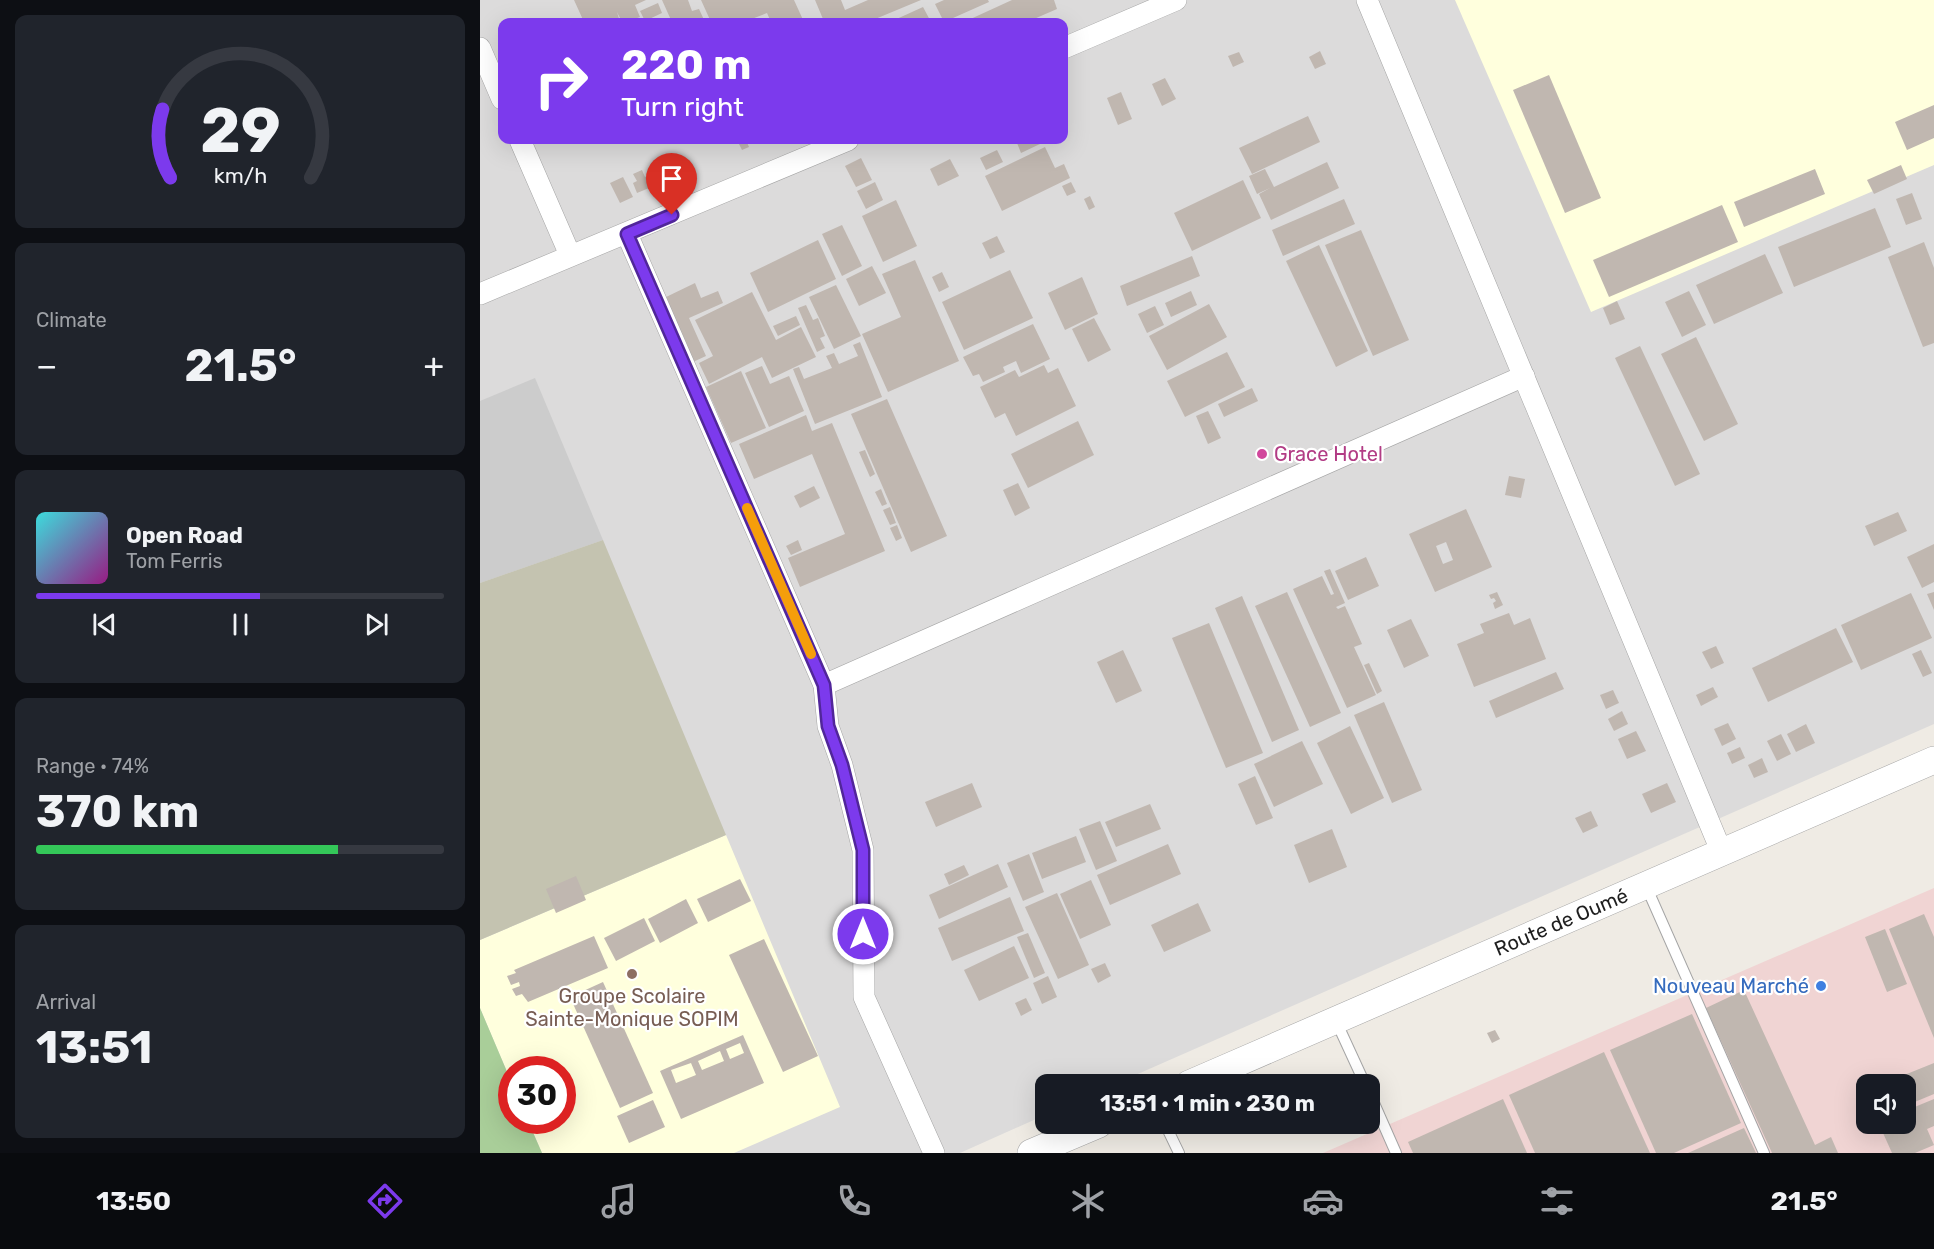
<!DOCTYPE html>
<meta charset="utf-8">
<style>
:root{--surface:#171b24;--page:#20242c;--text:#f1f3f6;--muted:#9ea1a6;--line:#363941;--accent:#7c3aed}
body{margin:0;font-family:Rubik,sans-serif;background:var(--page);color:var(--text);height:100vh;display:flex;flex-direction:column;font-size:22px;white-space:nowrap}
*{box-sizing:border-box;margin:0}
p{font-size:20px;color:var(--muted)}
.icon{flex:none;width:33px;height:33px;fill:none;stroke:currentColor;stroke-width:2;stroke-linecap:round;stroke-linejoin:round}
.map{position:relative;flex:1;overflow:hidden}
.details{display:flex;flex-direction:column;gap:15px;padding:15px;background:#0d0f14;width:480px}
.details>*{flex:none}
.banner{position:absolute;left:18px;top:18px;width:570px;height:126px;border-radius:12px;box-shadow:0 6px 24px #0002;background:#7c3aed;color:#fff;overflow:hidden}
.controls{position:absolute;left:1376px;top:1074px;display:grid;gap:12px}
.controls a{display:grid;place-items:center;width:60px;height:60px;border-radius:12px;background:var(--surface);box-shadow:0 6px 24px #0002;font-size:30px}
.speed{position:absolute;left:18px;top:1056px;display:flex;gap:12px;font-size:30px;font-weight:700;text-align:center}
.speed>*{display:grid;place-content:center;width:78px;height:78px;border-radius:50%;background:var(--surface);box-shadow:0 6px 24px #0002;line-height:1}
.speed .limit{border:9px solid #d22;background:#fff;color:#111}
.pin{position:absolute;display:grid;place-items:center;width:51px;height:51px;color:#fff;margin:-62px -26px;border-radius:50% 50% 50% 0;rotate:-45deg;box-shadow:0 0 6px #0007}
.pin .icon{rotate:45deg}
.me{position:absolute;width:66px;margin:-33px;rotate:0deg;stroke-linejoin:round;filter:drop-shadow(0 0 4px #0008)}
.turn{display:flex;align-items:center;gap:21px;height:126px;padding:0 24px;font-size:27px}
.turn .icon{width:78px;height:78px;stroke-width:2.5}
.turn b{display:block;font-size:42px;line-height:51px}
.big{font-size:45px;font-weight:700;line-height:1.1}
.details .tile{flex:1;display:flex;flex-direction:column;justify-content:center;gap:9px;min-width:0;padding:0 21px;border-radius:12px;background:var(--page)}
.details .dial{align-items:center;gap:0}
.dial svg{height:156px;overflow:visible;fill:none;stroke:var(--line);stroke-width:7;stroke-linecap:round;text-anchor:middle}
.dial text{fill:var(--text);stroke:none}
.song{display:flex;align-items:center;gap:18px}
.cover{width:72px;height:72px;border-radius:9px;background:linear-gradient(135deg,hsl(180 70% 55%),hsl(310 70% 35%))}
.played{height:6px;border-radius:3px;background:linear-gradient(90deg,var(--accent) 55%,var(--line) 55%)}
.keys{display:flex;justify-content:space-around;direction:ltr}
.heat{display:flex;justify-content:space-between;align-items:center;font-size:33px;direction:ltr}
.charge{height:9px;border-radius:4px;background:linear-gradient(90deg,#34c759 74%,var(--line) 0)}
.trip{position:absolute;left:555px;top:1074px;width:345px;height:60px;border-radius:12px;background:var(--surface);box-shadow:0 6px 24px #0002;font-weight:700;line-height:60px;text-align:center}
.dock{display:flex;height:96px;justify-content:space-around;align-items:center;background:#090b0e;color:var(--muted)}
.dock .icon{width:42px;height:42px}
.dock .selected{color:var(--accent)}
.dock b{font-size:27px;color:var(--text)}
main{display:flex;flex:1;min-height:0}
.map>svg:first-child{display:block}
</style>
<main>
<section class="details">
<div class="tile dial"><svg viewBox="0 0 100 80">
<path d="M14 69A42 42 0 1 1 86 69"/>
<path d="M14 69A42 42 0 0 1 10 34" stroke="#7c3aed"/>
<text x="50" y="56" font-size="32" font-weight="700">29</text>
<text x="50" y="72" font-size="11">km/h</text>
</svg></div>
<div class="tile"><p>Climate</p>
<div class="heat"><a>−</a><b class="big">21.5°</b><a>+</a></div>
</div>
<div class="tile">
<div class="song"><i class="cover"></i><div><b>Open Road</b><p>Tom Ferris</p></div></div>
<div class="played"></div>
<div class="keys"><svg class="icon" aria-label="previous" viewBox="0 0 24 24"><path d="M18 5L8 12l10 7zM5 5v14"/></svg><svg class="icon" aria-label="pause" viewBox="0 0 24 24"><path d="M8 5v14M16 5v14"/></svg><svg class="icon" aria-label="next" viewBox="0 0 24 24"><path d="M6 5l10 7-10 7zM19 5v14"/></svg></div>
</div>
<div class="tile"><p>Range · 74%</p><b class="big">370 km</b><div class="charge"></div></div>
<div class="tile"><p>Arrival</p><b class="big">13:51</b></div>
</section>
<div class="map">
<svg width="1454" height="1153" viewBox="0 0 1454 1153">
<rect width="100%" height="100%" fill="#efebe4"/>
<!-- residential -->
<path fill="#dcdbdb" fill-rule="evenodd" d="M0,0H1454V724L635,1084H566L565,1115L480,1153H0ZM22,22H584V140H22ZM32,1070H82V1120H32Z"/>
<!-- commercial -->
<path fill="#f0d4d3" fill-rule="evenodd" d="M1454,888V1153H843ZM1386,1084H1425V1124H1386Z"/>
<!-- education -->
<g fill="#ffd">
<path d="M975,0H1454V165L1111,312Z"/>
<path d="M246,835L360,1107L254,1153H62L48,1121L82,1120V1070H32L31,1081L0,1008V940Z"/>
</g>
<!-- religious -->
<path fill="#ccc" d="M55,378L123,540L0,583V401Z"/>
<!-- construction -->
<path fill="#c4c3b0" d="M123,540L246,835L0,940V583Z"/>
<!-- forest -->
<path fill="#a9ce99" d="M0,1008L31,1081L32,1120L48,1121L62,1153H0Z"/>
<!-- building -->
<g fill="#c0b7b0" fill-rule="evenodd">
<path d="M94,0H166L155,5L160,17L146,22H142L137,12L140,22H104Z"/>
<path d="M182,0H208L212,11L219,9L225,22H186L191,20Z"/>
<path d="M221,0H314L324,22H291L287,13L264,22H231Z"/>
<path d="M335,0H361L365,10L388,0H441L388,22H337L343,19Z"/>
<path d="M464,0H508L509,2L464,22L455,4Z"/>
<path d="M532,0H574L577,9L547,22H484Z"/>
<path d="M178,3L182,13L165,21L160,11Z"/>
<path d="M443,7L451,22H410Z"/>
<path d="M840,51L846,64L835,69L829,57Z"/>
<path d="M759,52L764,62L753,67L748,56Z"/>
<path d="M1069,75L1121,198L1085,213L1033,90Z"/>
<path d="M685,78L696,99L682,106L672,84Z"/>
<path d="M641,92L652,119L638,125L627,98Z"/>
<path d="M1454,105V138L1427,150L1415,122Z"/>
<path d="M828,116L840,142L772,174L759,148Z"/>
<path d="M266,140L269,147L262,150L258,142Z"/>
<path d="M545,140H558L560,144L541,153L537,143Z"/>
<path d="M565,147L575,168L584,164L590,178L522,211L505,176Z"/>
<path d="M517,150L523,162L506,170L500,158Z"/>
<path d="M381,158L392,180L376,187L365,166Z"/>
<path d="M470,159L479,176L458,186L450,169Z"/>
<path d="M847,162L859,188L791,220L779,194L790,188L777,194L769,176L785,169L794,187Z"/>
<path d="M1421,165L1427,179L1394,194L1387,180Z"/>
<path d="M1335,169L1345,194L1264,227L1254,202Z"/>
<path d="M162,170L165,177L169,175L174,186L157,193L153,183L157,181L153,174Z"/>
<path d="M143,177L153,197L140,203L130,183Z"/>
<path d="M763,180L781,218L712,251L694,213Z"/>
<path d="M395,182L403,200L386,209L377,191Z"/>
<path d="M591,182L596,192L587,196L582,186Z"/>
<path d="M1432,193L1442,219L1426,225L1416,199Z"/>
<path d="M610,196L615,207L609,210L604,199Z"/>
<path d="M864,199L875,224L803,256L792,230Z"/>
<path d="M416,200L437,246L403,262L382,216Z"/>
<path d="M1242,205L1258,242L1129,297L1113,260Z"/>
<path d="M1395,208L1411,247L1314,287L1298,247Z"/>
<path d="M362,225L382,266L362,276L342,234Z"/>
<path d="M881,230L929,340L893,356L845,245Z"/>
<path d="M517,236L525,252L510,259L502,243Z"/>
<path d="M338,240L356,279L288,312L270,273Z"/>
<path d="M1444,242L1454,268V343L1443,347L1408,257Z"/>
<path d="M839,245L888,351L856,367L806,261Z"/>
<path d="M1285,254L1303,293L1234,324L1216,285Z"/>
<path d="M712,256L720,276L647,306L640,286Z"/>
<path d="M435,260L479,361L408,392L382,334L421,317L402,274Z"/>
<path d="M392,266L406,293L379,306L366,279Z"/>
<path d="M530,270L553,318L484,350L462,302Z"/>
<path d="M462,272L469,287L459,292L452,277Z"/>
<path d="M602,277L618,314L585,330L568,293Z"/>
<path d="M215,283L221,298L238,291L243,303L209,318L226,356L213,362L184,298Z"/>
<path d="M356,285L381,336L354,349L329,297Z"/>
<path d="M711,291L717,305L691,317L685,303Z"/>
<path d="M1209,291L1226,325L1202,337L1185,302Z"/>
<path d="M272,292L296,340L321,327L336,357L292,378L282,357L229,384L219,363L233,356L215,320Z"/>
<path d="M1137,301L1145,319L1130,325L1123,308Z"/>
<path d="M729,304L747,337L687,370L669,336Z"/>
<path d="M326,305L333,320L338,318L345,336L340,338L345,348L337,352L318,308Z"/>
<path d="M675,306L684,325L667,333L658,314Z"/>
<path d="M316,316L320,325L298,336L293,326Z"/>
<path d="M614,318L631,350L608,362L592,329Z"/>
<path d="M553,324L570,359L541,373L536,361L523,367L525,372L503,382L499,374L493,376L483,357Z"/>
<path d="M1216,337L1258,424L1224,441L1181,354Z"/>
<path d="M380,342L402,397L335,424L313,369L319,367L324,379L352,368L346,356L354,353L359,364L378,356L373,345Z"/>
<path d="M1160,346L1220,474L1195,486L1135,358Z"/>
<path d="M747,352L765,387L705,417L687,381Z"/>
<path d="M564,365L568,373L578,368L596,406L536,436L525,413L515,418L500,387L535,370L539,377Z"/>
<path d="M282,366L290,384L309,376L324,411L289,427L265,373Z"/>
<path d="M261,371L286,428L251,443L226,387Z"/>
<path d="M772,388L778,401L744,417L738,404Z"/>
<path d="M407,399L467,536L431,552L371,414Z"/>
<path d="M728,411L741,438L728,444L716,416Z"/>
<path d="M326,415L332,431L352,423L405,551L320,587L308,558L365,534L332,454L274,479L259,444Z"/>
<path d="M598,421L614,455L548,488L531,454Z"/>
<path d="M385,450L395,474L390,477L379,452Z"/>
<path d="M1029,476L1045,479L1041,498L1025,495Z"/>
<path d="M538,483L550,508L535,516L523,490Z"/>
<path d="M334,486L340,498L320,508L314,496Z"/>
<path d="M401,489L407,504L402,506L395,492Z"/>
<path d="M410,507L416,523L410,525L403,510Z"/>
<path d="M986,509L1012,567L955,592L929,534ZM966,542L973,560L963,564L956,546Z"/>
<path d="M1418,512L1427,531L1394,546L1385,526Z"/>
<path d="M417,525L422,538L416,541L410,528Z"/>
<path d="M318,540L322,550L311,555L306,546Z"/>
<path d="M1454,544V582L1442,588L1427,557Z"/>
<path d="M886,557L899,586L868,600L855,571Z"/>
<path d="M850,569L865,603L856,607L858,609L865,606L882,644L874,647L896,695L867,708L813,589L842,576L851,595L854,594L844,571Z"/>
<path d="M807,592L861,713L830,727L775,606Z"/>
<path d="M1017,592L1023,605L1015,609L1013,603L1016,601L1014,598L1011,599L1009,595Z"/>
<path d="M1454,592V610L1447,594Z"/>
<path d="M1431,593L1452,638L1381,670L1361,625Z"/>
<path d="M762,596L819,730L792,742L735,608Z"/>
<path d="M1029,613L1034,625L1050,618L1066,659L994,687L977,644L1004,633L1000,624Z"/>
<path d="M931,619L949,656L924,668L907,630Z"/>
<path d="M729,623L783,753L746,768L692,638Z"/>
<path d="M1356,628L1373,662L1288,702L1272,668Z"/>
<path d="M1236,646L1244,663L1231,669L1222,652Z"/>
<path d="M643,650L662,691L636,703L617,662Z"/>
<path d="M1441,650L1452,673L1443,677L1432,654Z"/>
<path d="M889,663L902,691L897,694L884,665Z"/>
<path d="M1076,672L1084,689L1016,718L1009,701Z"/>
<path d="M1233,687L1238,697L1221,706L1216,695Z"/>
<path d="M1133,690L1139,703L1126,709L1120,695Z"/>
<path d="M904,702L942,790L912,803L874,715Z"/>
<path d="M1142,711L1148,724L1134,731L1128,719Z"/>
<path d="M1248,723L1256,739L1242,746L1234,729Z"/>
<path d="M1326,724L1335,743L1316,752L1307,734Z"/>
<path d="M870,726L904,798L871,814L837,743Z"/>
<path d="M1156,731L1166,751L1147,759L1138,739Z"/>
<path d="M1301,734L1311,754L1297,761L1287,741Z"/>
<path d="M822,741L843,784L794,807L774,764Z"/>
<path d="M1260,747L1265,758L1252,764L1247,753Z"/>
<path d="M1282,758L1288,772L1274,778L1268,765Z"/>
<path d="M775,776L793,818L776,825L758,784Z"/>
<path d="M492,783L502,807L456,827L445,802Z"/>
<path d="M1187,783L1196,802L1171,813L1162,794Z"/>
<path d="M670,804L681,829L636,847L625,822Z"/>
<path d="M1111,811L1118,826L1103,833L1095,818Z"/>
<path d="M620,821L637,861L616,870L599,829Z"/>
<path d="M852,829L867,867L829,883L814,845Z"/>
<path d="M596,836L606,862L562,879L552,853Z"/>
<path d="M688,844L701,874L630,905L617,875Z"/>
<path d="M549,854L564,892L543,901L527,863Z"/>
<path d="M518,864L528,887L459,919L449,895Z"/>
<path d="M484,865L489,875L469,885L464,874Z"/>
<path d="M96,876L106,900L76,913L66,889Z"/>
<path d="M260,879L271,901L228,922L217,899Z"/>
<path d="M611,880L631,925L600,939L580,894Z"/>
<path d="M577,893L609,965L578,979L545,907Z"/>
<path d="M530,897L544,931L472,961L458,928Z"/>
<path d="M206,899L218,923L180,943L168,919Z"/>
<path d="M718,903L731,931L684,952L671,925Z"/>
<path d="M1444,914L1454,937V1038L1409,929Z"/>
<path d="M164,918L175,941L136,961L124,938Z"/>
<path d="M1405,929L1427,984L1407,992L1385,937Z"/>
<path d="M548,933L565,973L554,978L537,937Z"/>
<path d="M114,936L128,968L48,1002L42,994L36,996L32,989L40,986L39,982L31,985L27,976L36,973L34,970Z"/>
<path d="M284,939L338,1056L303,1072L249,955Z"/>
<path d="M534,946L549,978L499,1001L484,970Z"/>
<path d="M625,963L631,976L618,983L611,969Z"/>
<path d="M568,976L577,997L562,1004L553,983Z"/>
<path d="M123,982L173,1093L140,1108L90,997Z"/>
<path d="M1264,990L1335,1145L1351,1137L1358,1153H1292L1226,1008Z"/>
<path d="M546,998L552,1010L541,1016L535,1003Z"/>
<path d="M1212,1014L1261,1123L1194,1153H1176L1130,1050Z"/>
<path d="M1015,1030L1020,1039L1012,1043L1007,1033Z"/>
<path d="M263,1035L284,1083L201,1119L180,1071ZM260,1043L264,1053L250,1059L246,1049ZM240,1051L244,1061L222,1070L218,1061ZM211,1063L216,1075L196,1083L191,1070Z"/>
<path d="M1124,1052L1170,1153H1055L1029,1095Z"/>
<path d="M1454,1063V1094L1425,1106V1084H1402Z"/>
<path d="M1023,1099L1047,1153H933L928,1142Z"/>
<path d="M1454,1099V1126L1447,1129L1454,1145L1435,1153H1412L1399,1124H1425V1111Z"/>
<path d="M173,1100L185,1127L149,1143L137,1116Z"/>
<path d="M1264,1128L1276,1153H1208Z"/>
</g>
<g fill="none" stroke-linecap="round" stroke-linejoin="round">
<defs>
<g id="service">
<path d="M1166,886L1284,1153"/>
<path d="M856,1021L885,1084"/>
<path d="M890,1094L916,1153"/>
<path d="M685,1124L699,1153"/>
</g>
<g id="minor">
<path d="M887,0L1242,853"/>
<path d="M0,48L22,99"/>
<path d="M584,48L696,0"/>
<path d="M40,140L90,255"/>
<path d="M147,234L344,685L348,726L362,765L383,850L384,997L454,1153"/>
<path d="M0,294L368,140"/>
<path d="M344,685L1044,376"/>
</g>
<g id="tertiary">
<path d="M709,1084L1454,760"/>
<path d="M551,1153L619,1124"/>
</g>
</defs>
<!-- service casing -->
<use href="#service" stroke="#a5a5a5" stroke-width="12"/>
<!-- minor casing -->
<use href="#minor" stroke="#a5a5a5" stroke-width="22"/>
<!-- tertiary casing -->
<use href="#tertiary" stroke="#a5a5a5" stroke-width="28"/>
<!-- service -->
<use href="#service" stroke="#fff" stroke-width="10"/>
<!-- minor -->
<use href="#minor" stroke="#fff" stroke-width="21"/>
<!-- tertiary -->
<use href="#tertiary" stroke="#fff" stroke-width="27"/>
</g>
<g fill="none" stroke-linecap="round" stroke-linejoin="round">
<defs>
<path id="route" d="M192,215L147,234L344,685L348,726L362,765L383,850V934"/>
</defs>
<!-- route casing -->
<use href="#route" stroke="#51269a" stroke-width="15"/>
<!-- route -->
<use href="#route" stroke="#7c3aed" stroke-width="10"/>
<!-- slow -->
<path stroke="#f59e0b" stroke-width="10" d="M267,508L331,654"/>
</g>
<!-- markers -->
<circle fill="#d1479c" stroke="#fff" stroke-width="2" cx="782" cy="454" r="6"/>
<circle fill="#8d6e63" stroke="#fff" stroke-width="2" cx="152" cy="974" r="6"/>
<circle fill="#3f7fe0" stroke="#fff" stroke-width="2" cx="1341" cy="986" r="6"/>
<g text-anchor="middle" dominant-baseline="central" stroke-width="4.5" stroke-linejoin="round" paint-order="stroke">
<!-- hotel labels -->
<g font-size="20" fill="#b23c85" stroke="#fff" text-anchor="start">
<text x="794" y="454">Grace Hotel</text>
</g>
<!-- street labels -->
<g font-size="20" fill="#1e1e1e" stroke="#fff">
<text transform="translate(1081 922) rotate(-23)">Route de Oumé</text>
</g>
<!-- shop labels -->
<g font-size="20" fill="#366cbe" stroke="#fff" text-anchor="end">
<text x="1329" y="986">Nouveau Marché</text>
</g>
<!-- education labels -->
<g font-size="20" fill="#785e54" stroke="#fff">
<text x="152" y="996">Groupe Scolaire<tspan x="152" dy="23">Sainte-Monique SOPIM</tspan></text>
</g>
</g>
</svg>
<div class="controls">
<a><svg class="icon" aria-label="sound" viewBox="0 0 24 24"><path d="M4 9h4l5-4v14l-5-4H4zM17 9q2 3 0 6"/></svg></a>
</div>
<div class="speed"><div class="limit">30</div></div>
<div class="pin" style="left:192px;top:215px;background:#d93025"><svg class="icon" aria-label="arrive" viewBox="0 0 24 24"><path d="M6 21V4h12l-3 4 3 4H6"/></svg></div>
<svg class="me" style="left:383px;top:934px" viewBox="-20 -20 40 40"><circle r="17" fill="#7c3aed" stroke="#fff" stroke-width="3"/><path d="M0-11L8 9 0 5-8 9z" fill="#fff"/></svg>
<div class="trip">13:51 · 1 min · 230 m</div>
<div class="banner">
<div class="turn"><svg class="icon" aria-label="right" viewBox="0 0 24 24"><path d="M7 20v-9h11M14 6l5 5-5 5"/></svg><div><b>220 m</b>Turn right</div></div>
</div>
</div>
</main>
<nav class="dock">
<b>13:50</b>
<svg class="icon selected" aria-label="directions" viewBox="0 0 24 24"><path d="M12 3l9 9-9 9-9-9zM9 14v-3h6M13 9l2 2-2 2"/></svg>
<svg class="icon" aria-label="music" viewBox="0 0 24 24"><path d="M9 18V5l10-2v13"/><circle cx="6" cy="18" r="3"/><circle cx="16" cy="16" r="3"/></svg>
<svg class="icon" aria-label="phone" viewBox="0 0 24 24"><path d="M5 4h4l2 5-3 2q2 4 5 5l2-3 5 2v4C11 20 4 13 5 4z"/></svg>
<svg class="icon" aria-label="climate" viewBox="0 0 24 24"><path d="M12 3v18M4 7l16 10M4 17L20 7"/></svg>
<svg class="icon" aria-label="car" viewBox="0 0 24 24"><path d="M5 17H2v-5l4-1 3-4h7l3 4 3 1v5h-3M9 17h6M6 11h13"/><circle cx="7" cy="17" r="2"/><circle cx="17" cy="17" r="2"/></svg>
<svg class="icon" aria-label="filters" viewBox="0 0 24 24"><path d="M4 7h16M4 17h16"/><circle cx="9" cy="7" r="2"/><circle cx="15" cy="17" r="2"/></svg>
<b>21.5°</b>
</nav>
